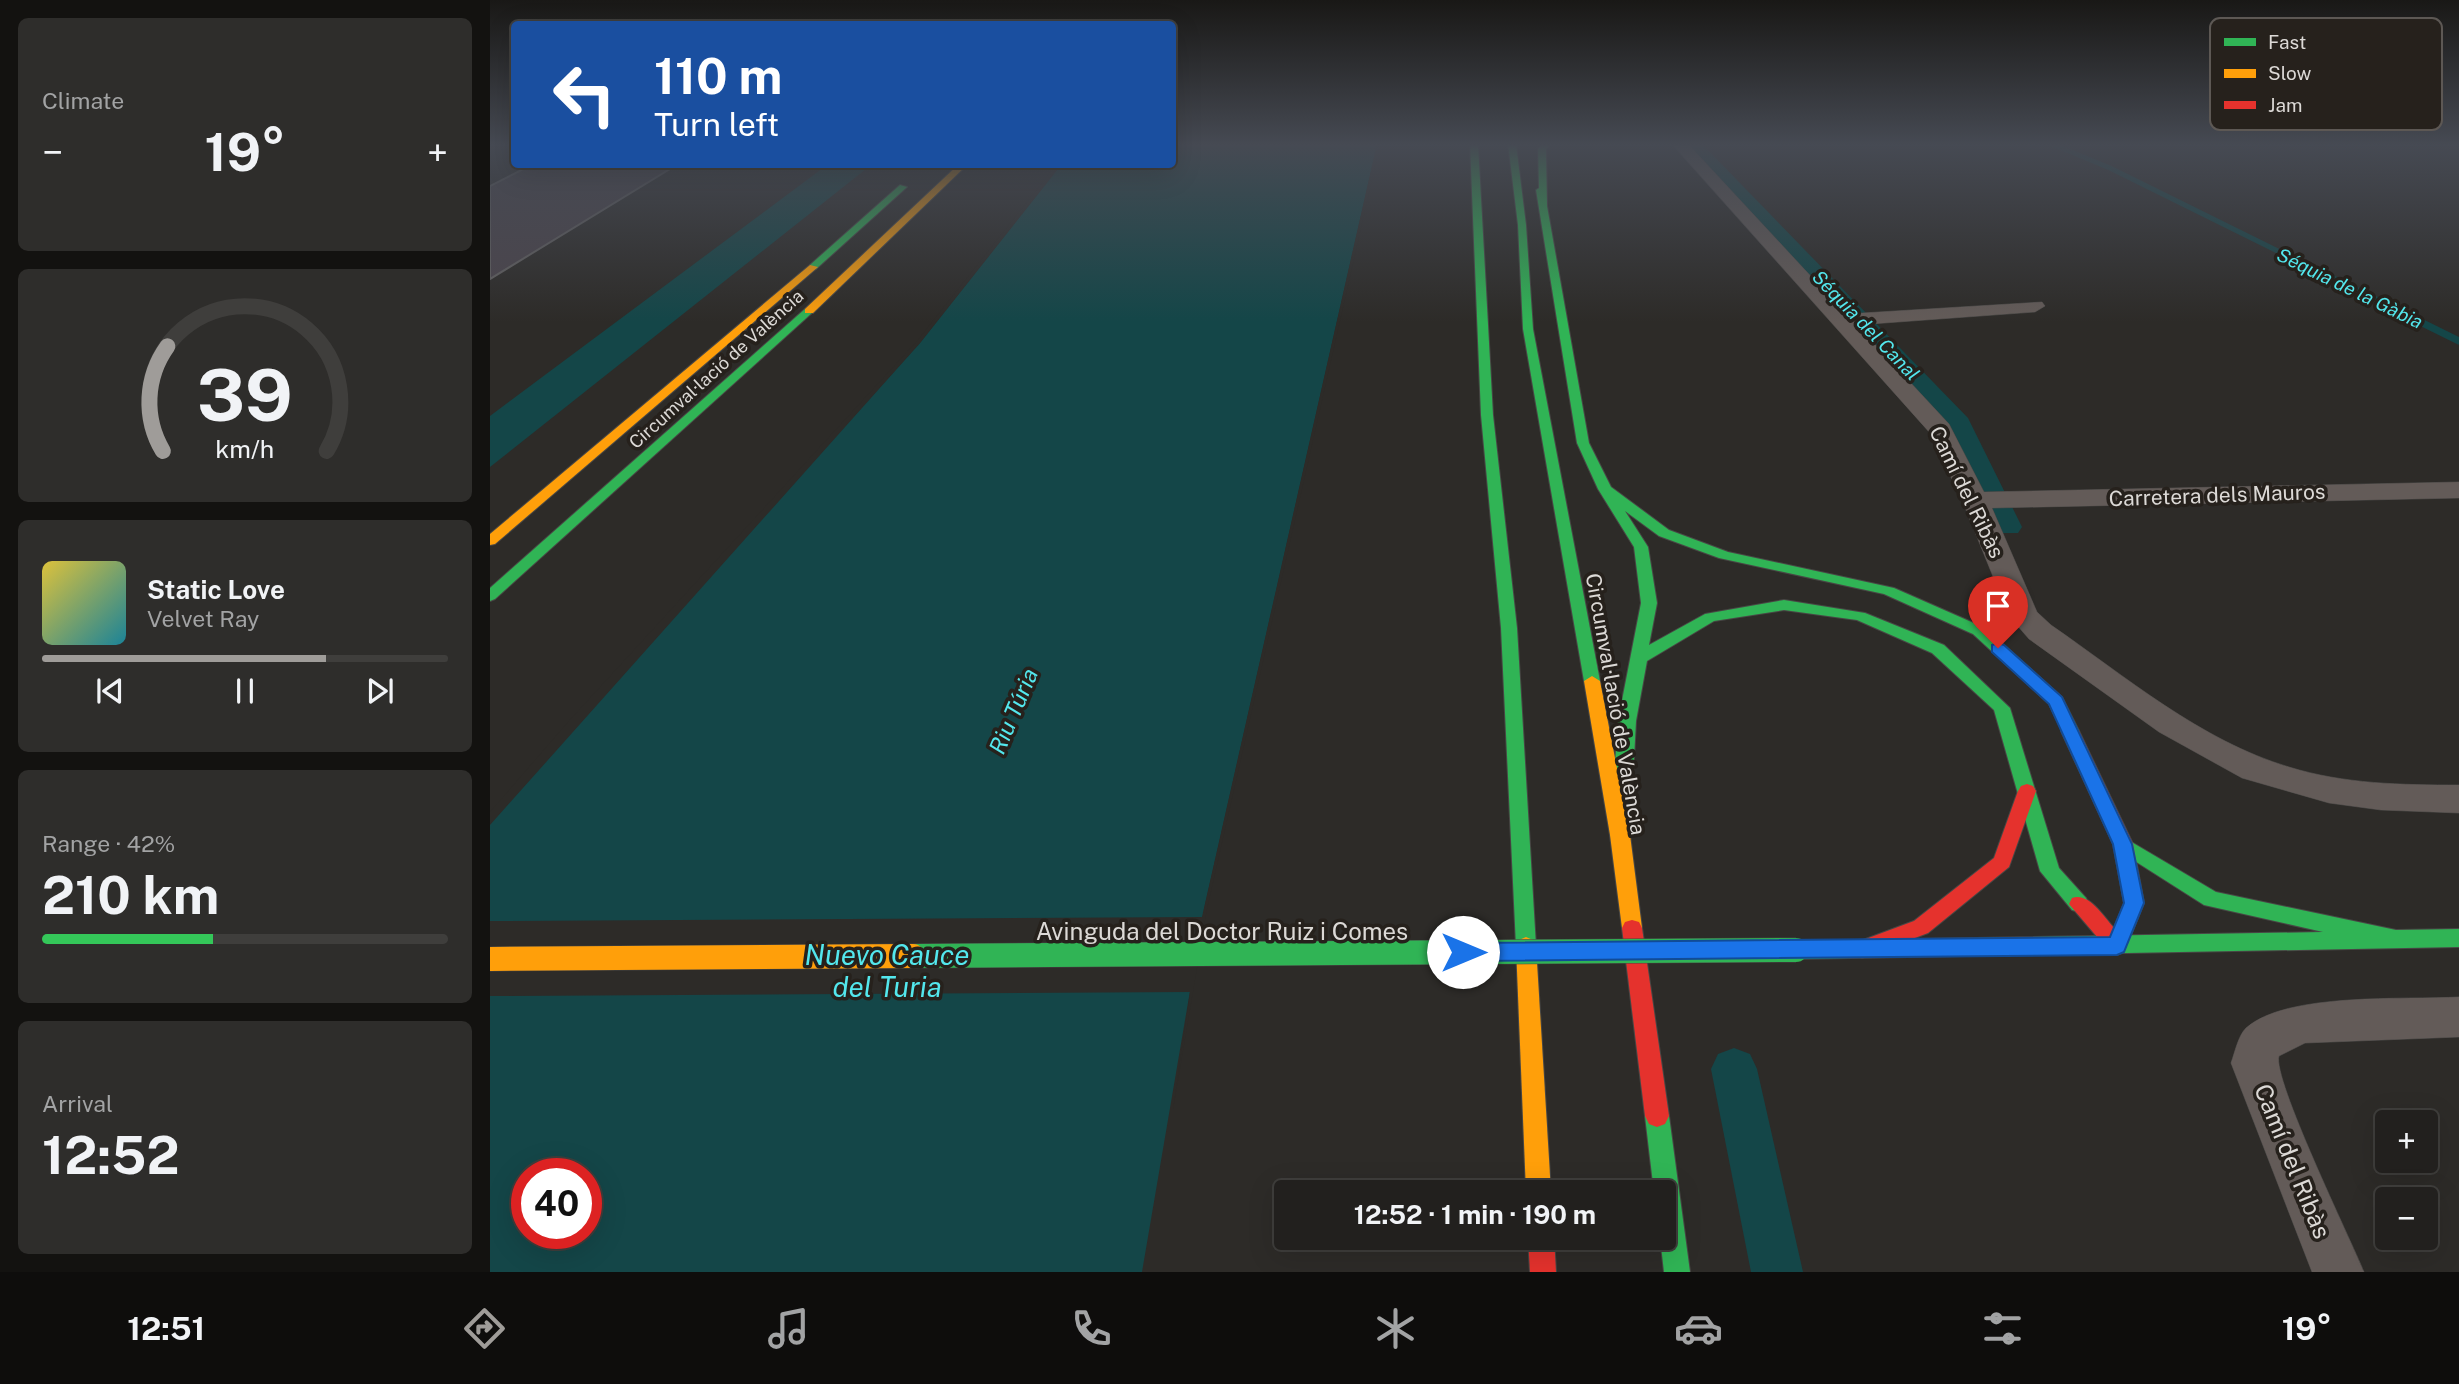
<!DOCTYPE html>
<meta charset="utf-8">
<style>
:root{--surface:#22201e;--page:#2e2d2b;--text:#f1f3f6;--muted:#a2a3a4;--line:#3f3e3c;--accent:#9f9c99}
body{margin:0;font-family:"Public Sans",sans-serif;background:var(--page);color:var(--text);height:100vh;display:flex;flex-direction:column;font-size:26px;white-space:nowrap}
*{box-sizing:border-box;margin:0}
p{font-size:23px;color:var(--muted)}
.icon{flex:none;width:38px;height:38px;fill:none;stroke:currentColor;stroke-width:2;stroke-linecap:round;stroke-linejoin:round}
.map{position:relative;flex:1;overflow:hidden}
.drawer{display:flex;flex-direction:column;gap:18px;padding:18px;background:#131210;width:490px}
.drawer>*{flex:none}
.hud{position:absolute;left:21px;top:21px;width:665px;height:147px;border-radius:7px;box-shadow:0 7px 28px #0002,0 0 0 2px var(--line);background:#1a4fa0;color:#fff;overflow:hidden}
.fabs{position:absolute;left:1885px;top:1110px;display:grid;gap:14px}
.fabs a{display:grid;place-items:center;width:63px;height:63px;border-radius:7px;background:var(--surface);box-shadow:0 7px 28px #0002,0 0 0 2px var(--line);font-size:35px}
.speed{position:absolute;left:21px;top:1158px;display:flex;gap:14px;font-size:35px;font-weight:700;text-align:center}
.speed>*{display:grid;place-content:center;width:91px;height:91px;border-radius:50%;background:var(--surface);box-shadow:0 7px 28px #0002,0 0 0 2px var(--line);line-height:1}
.speed .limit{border:10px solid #d22;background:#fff;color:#111}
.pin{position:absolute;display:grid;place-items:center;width:60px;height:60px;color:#fff;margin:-72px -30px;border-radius:50% 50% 50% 0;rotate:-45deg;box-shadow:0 0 7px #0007}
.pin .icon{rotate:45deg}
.me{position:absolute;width:77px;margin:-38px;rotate:90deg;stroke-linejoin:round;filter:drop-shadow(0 0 5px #0008)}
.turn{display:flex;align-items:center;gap:24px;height:147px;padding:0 28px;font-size:32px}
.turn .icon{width:91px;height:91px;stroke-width:2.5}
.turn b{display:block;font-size:49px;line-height:60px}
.big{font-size:52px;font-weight:700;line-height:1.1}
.drawer .card{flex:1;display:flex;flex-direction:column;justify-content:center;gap:10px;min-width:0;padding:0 24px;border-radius:10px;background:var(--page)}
.drawer .dial{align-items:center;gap:0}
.dial svg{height:182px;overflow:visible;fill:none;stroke:var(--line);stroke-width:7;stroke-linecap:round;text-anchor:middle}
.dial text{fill:var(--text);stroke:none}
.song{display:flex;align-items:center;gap:21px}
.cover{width:84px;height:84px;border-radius:10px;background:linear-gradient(135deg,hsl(50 70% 55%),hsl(190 70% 35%))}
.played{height:7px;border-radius:4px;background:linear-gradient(90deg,var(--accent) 70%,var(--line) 70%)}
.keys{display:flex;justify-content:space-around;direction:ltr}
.heat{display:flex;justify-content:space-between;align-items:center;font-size:38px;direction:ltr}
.charge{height:10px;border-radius:5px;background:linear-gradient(90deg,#34c759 42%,var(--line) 0)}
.trip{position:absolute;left:784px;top:1180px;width:402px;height:70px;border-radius:7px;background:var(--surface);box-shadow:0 7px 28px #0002,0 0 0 2px var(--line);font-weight:700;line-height:70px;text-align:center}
.tab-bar{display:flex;height:112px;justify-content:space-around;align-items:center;background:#0e0d0c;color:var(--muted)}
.tab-bar .icon{width:49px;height:49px}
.tab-bar .selected{color:var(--accent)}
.tab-bar b{font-size:32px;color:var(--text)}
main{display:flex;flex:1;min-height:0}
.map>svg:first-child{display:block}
</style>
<main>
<section class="drawer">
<div class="card"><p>Climate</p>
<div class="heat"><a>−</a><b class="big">19°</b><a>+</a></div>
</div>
<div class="card dial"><svg viewBox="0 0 100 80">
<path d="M14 69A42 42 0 1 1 86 69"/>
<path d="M14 69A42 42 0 0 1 16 23" stroke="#9f9c99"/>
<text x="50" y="56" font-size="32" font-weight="700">39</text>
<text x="50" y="72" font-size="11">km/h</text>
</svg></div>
<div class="card">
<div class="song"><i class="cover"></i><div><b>Static Love</b><p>Velvet Ray</p></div></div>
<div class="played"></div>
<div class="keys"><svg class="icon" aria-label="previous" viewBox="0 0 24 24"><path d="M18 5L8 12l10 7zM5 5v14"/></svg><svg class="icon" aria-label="pause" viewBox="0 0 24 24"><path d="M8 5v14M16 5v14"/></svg><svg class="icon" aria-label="next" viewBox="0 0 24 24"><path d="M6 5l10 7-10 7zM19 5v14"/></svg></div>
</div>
<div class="card"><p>Range · 42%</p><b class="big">210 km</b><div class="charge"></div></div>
<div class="card"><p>Arrival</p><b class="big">12:52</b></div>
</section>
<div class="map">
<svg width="1969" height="1272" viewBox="0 0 1969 1272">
<rect width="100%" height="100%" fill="#2d2b28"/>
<!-- water -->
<g fill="#144648" fill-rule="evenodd">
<path d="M683,144H887L714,909L652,1272H0V817L430,343L571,165L682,164ZM37,1174H96V1234H37Z"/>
<path d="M337,165H381L0,467V416Z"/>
</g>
<!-- pier -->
<g fill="#2d2b28">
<path d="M887,144H890L717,909L683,1110L700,992L0,996V921L712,917Z"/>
<path d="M567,164L571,165L430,343L0,825V812L78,722L427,341Z"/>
</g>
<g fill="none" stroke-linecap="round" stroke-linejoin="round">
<!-- stream-far1 -->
<path stroke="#144648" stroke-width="5" d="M1562,144L1620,168L1832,273"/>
<!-- stream -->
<path stroke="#144648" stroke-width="7" d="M1829,272L1969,341"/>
<!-- canal -->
<g fill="#144648" fill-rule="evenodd">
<path d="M1197,144H1212L1478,418L1532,527L1528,533H1508L1504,527L1458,426Z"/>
<path d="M1244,1048L1260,1054L1267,1069L1313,1272H1261L1221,1069L1228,1054Z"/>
</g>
</g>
<!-- building -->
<path fill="#4b444b" stroke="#636161" stroke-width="2" d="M43,164H188L0,279V186Z"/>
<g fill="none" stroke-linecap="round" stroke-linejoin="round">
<defs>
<g id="street">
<path d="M1182,144H1198L1356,314L1552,302L1555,306L1545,312L1367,325L1459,424L1494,492L1969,482V498L1502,508L1547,612L1561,625C1635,676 1711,741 1799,767C1854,784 1912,785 1969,785V813L1891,810L1839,803L1752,778L1669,732L1539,639L1519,616L1472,500L1439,432Z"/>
<path d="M1969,997V1037L1815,1043L1789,1056C1782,1078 1861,1240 1874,1272H1822L1741,1063C1745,1052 1748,1036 1756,1028C1796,992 1915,1000 1969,997Z"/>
</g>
<g id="fast">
<path d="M980,144H988L1003,415L1027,628L1046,946L1043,952L1036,955L1029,952L1026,946L1011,628L991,415Z"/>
<path d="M1018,144H1026L1036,225L1043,329L1110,681L1102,686L1094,681L1033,329L1028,225Z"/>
<path d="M1053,144H1061L1056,149L1057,206L1099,443L1121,487L1179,530L1238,552L1404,588L1495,628L1572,697L1589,731L1586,735H1574L1559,704L1483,634L1394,594L1229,558L1169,536L1135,511L1158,547L1167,603L1159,645L1215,614L1294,600L1375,613L1454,645L1520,708L1569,868L1596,898L1599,904L1596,910L1589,912L1582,910L1550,871L1504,710L1442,653L1367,620L1294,610L1224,621L1157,661L1146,721L1140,835L1137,840L1130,842L1123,840L1120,835L1128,721L1151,603L1144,547L1108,489L1087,443L1046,190L1049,188L1048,149Z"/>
<path d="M410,185L417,187L326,269H320V265Z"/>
<path d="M315,309L324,311L5,599L0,601V588Z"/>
<path d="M1633,837L1726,892L1906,930L1969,929V947L1306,959L1299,956L1296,950L1299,944L1306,941L1833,932L1714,905L1626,849L1623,844L1626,839Z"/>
<path d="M1167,1105L1175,1108L1179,1116L1200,1272H1174L1170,1237H1174V1192H1164L1155,1116L1159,1108Z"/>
</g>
<g id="slow">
<path d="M469,164H478L323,313H315V309Z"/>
<path d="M320,265L328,267L5,544L0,545V534Z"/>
<path d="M1102,676L1110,681L1140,835L1152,928L1149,934L1142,936L1135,934L1132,928L1120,835L1094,681Z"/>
<path d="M1036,937L1043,940L1046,946L1061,1192H1036L1026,946L1029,940Z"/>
</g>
<g id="jam">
<path d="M1580,725L1586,727L1589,731L1643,844L1654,903L1634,952L1627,955L1620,952L1579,904L1582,898C1599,892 1613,916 1624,928L1634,903L1623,844L1571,731L1574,727Z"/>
<path d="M1537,784L1543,786L1546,791L1519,867L1438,933L1372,958L1365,955L1362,949L1365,943L1424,921L1504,858L1528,791L1531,786Z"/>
<path d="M1142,920L1149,922L1152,928L1179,1116L1175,1124L1167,1127L1159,1124L1155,1116L1132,928L1135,922Z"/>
<path d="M1038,1237H1064L1066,1272H1040Z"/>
</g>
</defs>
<!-- street casing -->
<use href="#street" stroke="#484745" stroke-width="1"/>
<!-- fast casing -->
<use href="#fast" stroke="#484745" stroke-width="2"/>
<!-- slow casing -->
<use href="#slow" stroke="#484745" stroke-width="2"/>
<!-- jam casing -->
<use href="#jam" stroke="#484745" stroke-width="2"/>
<!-- street -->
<use href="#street" fill="#635b58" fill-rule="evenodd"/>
<!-- fast -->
<use href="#fast" fill="#30b455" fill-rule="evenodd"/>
<!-- slow -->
<use href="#slow" fill="#ff9f0a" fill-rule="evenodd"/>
<!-- jam -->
<use href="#jam" fill="#e5322d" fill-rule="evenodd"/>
<defs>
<path id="fast-bridge" d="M423,956L1306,950"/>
<path id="slow-bridge" d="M0,959L423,956"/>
</defs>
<!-- fast-bridge casing -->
<use href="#fast-bridge" stroke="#484745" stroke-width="25" stroke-linecap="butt"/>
<!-- slow-bridge casing -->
<use href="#slow-bridge" stroke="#484745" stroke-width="25" stroke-linecap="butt"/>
<!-- fast-bridge -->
<use href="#fast-bridge" stroke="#30b455" stroke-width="24"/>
<!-- slow-bridge -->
<use href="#slow-bridge" stroke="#ff9f0a" stroke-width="24"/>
</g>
<!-- sky -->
<linearGradient id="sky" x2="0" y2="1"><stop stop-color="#191816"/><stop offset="0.45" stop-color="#464a53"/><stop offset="1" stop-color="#464a53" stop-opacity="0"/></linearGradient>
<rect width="1969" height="322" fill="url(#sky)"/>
<!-- route -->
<path fill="#1a73e8" stroke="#114b97" stroke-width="2" d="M1508,643L1514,645L1572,697L1642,844L1654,903L1634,952L1627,955L973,961L965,959L962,952L965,946L973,943L1620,937L1634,903L1623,844L1559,704L1502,652V645Z"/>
<g text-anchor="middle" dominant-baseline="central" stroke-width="7" stroke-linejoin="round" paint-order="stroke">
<!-- far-street labels -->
<g font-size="18" fill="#dcd9d6" stroke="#26211c">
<text transform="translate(226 369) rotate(-42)">Circumval·lació de València</text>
</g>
<!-- far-water labels -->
<g font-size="19" font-style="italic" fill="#53e7ed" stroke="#26211c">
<text transform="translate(1860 288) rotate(26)">Séquia de la Gàbia</text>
<text transform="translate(1376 325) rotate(46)">Séquia del Canal</text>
</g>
<!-- street labels -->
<g font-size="21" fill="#dcd9d6" stroke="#26211c">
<text transform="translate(1477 492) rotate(64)">Camí del Ribàs</text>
<text transform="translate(1727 495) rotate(-2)">Carretera dels Mauros</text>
<text transform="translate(1126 704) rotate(80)">Circumval·lació de València</text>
</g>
<!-- water labels -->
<g font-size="23" font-style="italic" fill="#53e7ed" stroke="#26211c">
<text transform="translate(523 711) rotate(-67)">Riu Túria</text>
</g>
<!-- near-street labels -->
<g font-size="24" fill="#dcd9d6" stroke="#26211c">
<text x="732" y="931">Avinguda del Doctor Ruiz i Comes</text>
<text transform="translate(1803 1161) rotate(68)">Camí del Ribàs</text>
</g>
<!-- near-water labels -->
<g font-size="28" font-style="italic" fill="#53e7ed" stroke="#26211c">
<text x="397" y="954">Nuevo Cauce<tspan x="397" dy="32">del Turia</tspan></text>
</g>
</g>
<!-- legend -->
<rect x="1720" y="18" width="232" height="112" rx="10" fill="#26211c" stroke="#5d5854" stroke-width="2"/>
<rect x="1734" y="38" width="32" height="8" fill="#30b455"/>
<rect x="1734" y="69" width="32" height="9" fill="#ff9f0a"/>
<rect x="1734" y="101" width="32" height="8" fill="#e5322d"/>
<g font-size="19" fill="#dcd9d6">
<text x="1778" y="49">Fast</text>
<text x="1778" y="80">Slow</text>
<text x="1778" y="112">Jam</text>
</g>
</svg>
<div class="fabs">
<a>+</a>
<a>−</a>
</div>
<div class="speed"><div class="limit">40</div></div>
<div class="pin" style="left:1508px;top:648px;background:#d93025"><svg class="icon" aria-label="arrive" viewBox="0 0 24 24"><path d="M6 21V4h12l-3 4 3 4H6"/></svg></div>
<svg class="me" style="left:973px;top:952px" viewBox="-20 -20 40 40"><circle r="19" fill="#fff"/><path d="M0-13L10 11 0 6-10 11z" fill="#1a73e8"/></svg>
<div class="trip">12:52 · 1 min · 190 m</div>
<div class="hud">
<div class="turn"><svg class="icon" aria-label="left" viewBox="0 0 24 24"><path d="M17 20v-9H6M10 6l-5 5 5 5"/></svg><div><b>110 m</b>Turn left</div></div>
</div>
</div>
</main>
<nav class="tab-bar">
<b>12:51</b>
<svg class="icon selected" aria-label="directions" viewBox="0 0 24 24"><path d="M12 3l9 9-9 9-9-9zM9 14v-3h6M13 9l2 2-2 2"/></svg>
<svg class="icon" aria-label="music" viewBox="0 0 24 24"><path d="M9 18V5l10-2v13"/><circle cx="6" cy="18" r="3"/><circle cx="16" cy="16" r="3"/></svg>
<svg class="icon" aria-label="phone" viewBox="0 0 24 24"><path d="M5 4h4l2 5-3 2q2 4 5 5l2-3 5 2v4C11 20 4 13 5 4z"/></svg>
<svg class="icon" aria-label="climate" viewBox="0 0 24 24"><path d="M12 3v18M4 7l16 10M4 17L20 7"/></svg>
<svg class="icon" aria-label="car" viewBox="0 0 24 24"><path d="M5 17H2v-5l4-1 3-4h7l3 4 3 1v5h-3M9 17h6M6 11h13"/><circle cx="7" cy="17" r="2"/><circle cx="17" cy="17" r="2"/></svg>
<svg class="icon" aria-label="filters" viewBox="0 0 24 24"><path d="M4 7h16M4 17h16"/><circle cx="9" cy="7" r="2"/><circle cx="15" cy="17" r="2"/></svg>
<b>19°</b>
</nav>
